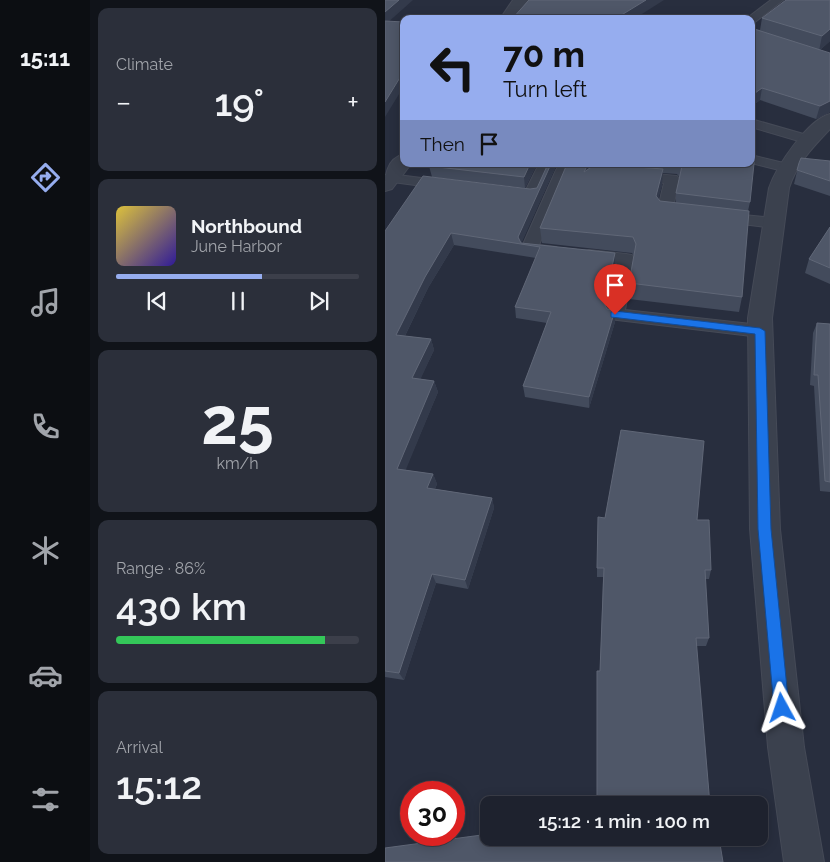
<!DOCTYPE html>
<meta charset="utf-8">
<style>
:root{--surface:#1e222e;--page:#2b2f3a;--text:#f1f3f6;--muted:#a1a4aa;--line:#3c3f4a;--accent:#96adef}
body{margin:0;font-family:Raleway,sans-serif;background:var(--page);color:var(--text);height:100vh;display:flex;flex-direction:column;font-size:19px;white-space:nowrap}
*{box-sizing:border-box;margin:0}
p{font-size:16px;color:var(--muted)}
.icon{flex:none;width:28px;height:28px;fill:none;stroke:currentColor;stroke-width:2;stroke-linecap:round;stroke-linejoin:round}
.map{position:relative;flex:1;overflow:hidden}
.details{display:flex;flex-direction:column;gap:8px;padding:8px;background:#101319;width:295px}
.details>*{flex:none}
.hud{position:absolute;left:15px;top:15px;width:355px;height:152px;border-radius:10px;box-shadow:0 2px 12px #0003,0 0 0 1px var(--line);background:#96adef;color:#111;overflow:hidden}
.speed{position:absolute;left:15px;top:781px;display:flex;gap:10px;font-size:25px;font-weight:700;text-align:center}
.speed>*{display:grid;place-content:center;width:65px;height:65px;border-radius:50%;background:var(--surface);box-shadow:0 2px 12px #0003,0 0 0 1px var(--line);line-height:1}
.speed .limit{border:8px solid #d22;background:#fff;color:#111}
.pin{position:absolute;display:grid;place-items:center;width:42px;height:42px;color:#fff;margin:-51px -21px;border-radius:50% 50% 50% 0;rotate:-45deg;box-shadow:0 0 5px #0007}
.pin .icon{rotate:45deg}
.me{position:absolute;width:55px;margin:-28px;rotate:355deg;stroke-linejoin:round;filter:drop-shadow(0 0 4px #0008)}
.turn{display:flex;align-items:center;gap:18px;height:105px;padding:0 20px;font-size:22px}
.turn .icon{width:65px;height:65px;stroke-width:2.5}
.turn b{display:block;font-size:35px;line-height:42px}
.then{display:flex;align-items:center;height:48px;padding:0 20px;background:#0003;gap:10px;font-size:19px}
.big{font-size:38px;font-weight:600;line-height:1.1}
.details .card{flex:1;display:flex;flex-direction:column;justify-content:center;gap:8px;min-width:0;padding:0 18px;border-radius:10px;background:var(--page)}
.details .dial{align-items:center;gap:0}
.dial b{font-size:65px;line-height:1}
.song{display:flex;align-items:center;gap:15px}
.cover{width:60px;height:60px;border-radius:8px;background:linear-gradient(135deg,hsl(50 70% 55%),hsl(250 70% 35%))}
.played{height:5px;border-radius:2px;background:linear-gradient(90deg,var(--accent) 60%,var(--line) 60%)}
.keys{display:flex;justify-content:space-around;direction:ltr}
.heat{display:flex;justify-content:space-between;align-items:center;font-size:28px;direction:ltr}
.charge{height:8px;border-radius:4px;background:linear-gradient(90deg,#34c759 86%,var(--line) 0)}
.trip{position:absolute;left:95px;top:796px;width:288px;height:50px;border-radius:10px;background:var(--surface);box-shadow:0 2px 12px #0003,0 0 0 1px var(--line);font-weight:600;line-height:50px;text-align:center}
main{display:flex;flex:1;min-height:0}
.tab-bar{display:flex;flex-direction:column;width:90px;justify-content:space-around;align-items:center;background:#0c0e12;color:var(--muted)}
.tab-bar .icon{width:35px;height:35px}
.tab-bar .current{color:var(--accent)}
.tab-bar b{font-size:22px;color:var(--text)}
.map>svg:first-child{display:block}
</style>
<main>
<nav class="tab-bar">
<b>15:11</b>
<svg class="icon current" aria-label="directions" viewBox="0 0 24 24"><path d="M12 3l9 9-9 9-9-9zM9 14v-3h6M13 9l2 2-2 2"/></svg>
<svg class="icon" aria-label="music" viewBox="0 0 24 24"><path d="M9 18V5l10-2v13"/><circle cx="6" cy="18" r="3"/><circle cx="16" cy="16" r="3"/></svg>
<svg class="icon" aria-label="phone" viewBox="0 0 24 24"><path d="M5 4h4l2 5-3 2q2 4 5 5l2-3 5 2v4C11 20 4 13 5 4z"/></svg>
<svg class="icon" aria-label="climate" viewBox="0 0 24 24"><path d="M12 3v18M4 7l16 10M4 17L20 7"/></svg>
<svg class="icon" aria-label="car" viewBox="0 0 24 24"><path d="M5 17H2v-5l4-1 3-4h7l3 4 3 1v5h-3M9 17h6M6 11h13"/><circle cx="7" cy="17" r="2"/><circle cx="17" cy="17" r="2"/></svg>
<svg class="icon" aria-label="filters" viewBox="0 0 24 24"><path d="M4 7h16M4 17h16"/><circle cx="9" cy="7" r="2"/><circle cx="15" cy="17" r="2"/></svg>
</nav>
<section class="details">
<div class="card"><p>Climate</p>
<div class="heat"><a>−</a><b class="big">19°</b><a>+</a></div>
</div>
<div class="card">
<div class="song"><i class="cover"></i><div><b>Northbound</b><p>June Harbor</p></div></div>
<div class="played"></div>
<div class="keys"><svg class="icon" aria-label="previous" viewBox="0 0 24 24"><path d="M18 5L8 12l10 7zM5 5v14"/></svg><svg class="icon" aria-label="pause" viewBox="0 0 24 24"><path d="M8 5v14M16 5v14"/></svg><svg class="icon" aria-label="next" viewBox="0 0 24 24"><path d="M6 5l10 7-10 7zM19 5v14"/></svg></div>
</div>
<div class="card dial"><b>25</b><p>km/h</p></div>
<div class="card"><p>Range · 86%</p><b class="big">430 km</b><div class="charge"></div></div>
<div class="card"><p>Arrival</p><b class="big">15:12</b></div>
</section>
<div class="map">
<svg width="445" height="862" viewBox="0 0 445 862">
<rect width="100%" height="100%" fill="#282e3e"/>
<g fill="none" stroke-linecap="round" stroke-linejoin="round">
<defs>
<g id="service">
<path d="M386,0H398L370,22L366,23V19H361Z"/>
<path d="M366,119L429,137L431,140L424,144L366,127Z"/>
<path d="M366,155L407,165L409,168L407,171L402,172L366,163Z"/>
<path d="M154,164H168L151,198L146,199L121,196L119,193L121,190H141Z"/>
<path d="M178,166L211,169L213,172L211,175H183L154,245L171,247L173,251L171,255L165,256L138,253L136,249L171,170L173,167Z"/>
<path d="M250,172L292,176L294,179L288,208L302,211L305,214L302,217L297,219L275,215L272,212L279,183L245,179L243,176L245,173Z"/>
<path d="M5,174L60,181L65,182L67,185L65,188L60,189L0,181V175Z"/>
<path d="M338,213L388,218L393,220L396,223L393,226L388,228L333,221L330,218L333,215Z"/>
<path d="M204,250L241,254L247,255L249,259L240,310L375,325L381,327L384,331L381,335L375,337L224,319L221,315L232,263L198,259L196,255L198,251Z"/>
</g>
<g id="minor">
<path d="M128,0H143L130,19H115Z"/>
<path d="M445,114V129C428,147 412,163 404,188L387,318L395,529L419,747L439,862H399L383,747L365,529L363,318L384,188C391,167 423,119 445,114Z"/>
<path d="M19,154V164H26L7,189L0,191C0,176 1,159 19,154Z"/>
</g>
</defs>
<!-- service casing -->
<use href="#service" stroke="#454a57" stroke-width="2"/>
<!-- minor casing -->
<use href="#minor" stroke="#454a57" stroke-width="2"/>
<!-- service -->
<use href="#service" fill="#3b414e" fill-rule="evenodd"/>
<!-- minor -->
<use href="#minor" fill="#3b414e" fill-rule="evenodd"/>
</g>
<!-- wall -->
<g fill="#434b5c" fill-rule="evenodd">
<path d="M445,0V41L435,50L445,112L431,119L375,100L366,107V28L375,30L377,18Z"/>
<path d="M445,161V196L409,184L414,163Z"/>
<path d="M46,164H152L140,188L47,177L44,166Z"/>
<path d="M163,164H210L209,165H227V164H366L365,202L363,211L357,297L354,312L244,299V283L249,256L247,253L157,243L155,228L182,164H178L171,166L136,243L230,253V265L221,306L222,309L230,310V322L204,408L140,397L138,386L162,323L131,318L130,307L151,258L69,245L43,288L20,336L46,339L49,350L35,379L49,381L53,392L20,470L48,474L52,484L50,489L107,498L109,508L83,589L51,583L19,680L0,677V231L152,188ZM277,173L292,174L295,178L291,193V203L275,201L273,198L277,185Z"/>
<path d="M445,227V284L420,273L424,259Z"/>
<path d="M432,323L445,324V492L435,491L429,386L425,385L428,333Z"/>
<path d="M312,520L326,570L324,579H320L324,638L321,646H312L215,671L218,577H212V568Z"/>
</g>
<!-- shaded-wall -->
<g fill="#333a4b">
<path d="M14,0H28L0,25V12Z"/>
<path d="M261,0H279L249,19H230Z"/>
<path d="M445,29V41L434,51L437,36Z"/>
<path d="M19,71V86L0,117V102Z"/>
<path d="M377,88L375,100L366,107V96Z"/>
<path d="M445,101V112L431,119L435,106Z"/>
<path d="M145,164H152L140,188L139,177Z"/>
<path d="M166,164H178L171,166L136,244L133,237Z"/>
<path d="M203,164L204,179L199,172Z"/>
<path d="M278,169L277,185L270,212L271,196Z"/>
<path d="M66,233L69,245L43,288L15,346L11,335L40,277Z"/>
<path d="M230,253V265L219,315V303Z"/>
<path d="M230,310V322L204,408V397Z"/>
<path d="M46,339L49,350L31,389L27,378Z"/>
<path d="M49,381L53,392L17,479L12,469Z"/>
<path d="M48,474L52,484L46,498L42,488Z"/>
<path d="M107,498L109,508L83,589L80,580Z"/>
<path d="M47,574L51,583L19,680L14,673Z"/>
</g>
<!-- building -->
<g fill="#4f5768" stroke="#606777">
<path d="M0,0H14L0,12Z"/>
<path d="M144,0H261L230,19H127Z"/>
<path d="M401,0H445V29L437,36L377,18Z"/>
<path d="M0,21L19,22V71L0,102Z"/>
<path d="M366,28L445,53V101L435,106L377,88L366,96Z"/>
<path d="M366,154H370L365,202L291,193L297,166L295,164H366Z"/>
<path d="M416,158L445,161V181L412,170L414,163Z"/>
<path d="M46,164H145L139,177L44,166Z"/>
<path d="M163,164H166L133,237L136,243L230,253L219,303L222,309L230,310L204,397L138,386L166,312L130,307L155,247L66,233L40,277L11,335L46,339L27,378L49,381L12,469L48,474L42,488L107,498L80,580L47,574L14,673L0,671V231L38,176L145,189L152,188Z"/>
<path d="M182,164H203L199,172L211,164L278,169L271,196L275,201L364,211L357,297L244,283L251,244L248,237L155,228Z"/>
<path d="M445,227V268L424,259Z"/>
<path d="M432,323L445,324V482L440,481L433,375H429Z"/>
<path d="M236,430L319,441L312,520H324L326,570H320L324,638H311L325,805H212V671H215L219,568H212L213,517L220,518Z"/>
<path d="M104,834V838H334L338,862H0V848Z"/>
</g>
<!-- route -->
<path fill="#1a73e8" stroke="#114b97" d="M230,311L375,328L380,331L386,529L404,708L402,713L397,715L392,713L389,708L373,529L370,334L226,317V312Z"/>
</svg>
<div class="speed"><div class="limit">30</div></div>
<div class="pin" style="left:230px;top:315px;background:#d93025"><svg class="icon" aria-label="arrive" viewBox="0 0 24 24"><path d="M6 21V4h12l-3 4 3 4H6"/></svg></div>
<svg class="me" style="left:397px;top:708px" viewBox="-20 -20 40 40"><path d="M0-17L14 15 0 8-14 15z" fill="#1a73e8" stroke="#fff" stroke-width="4"/></svg>
<div class="trip">15:12 · 1 min · 100 m</div>
<div class="hud">
<div class="turn"><svg class="icon" aria-label="left" viewBox="0 0 24 24"><path d="M17 20v-9H6M10 6l-5 5 5 5"/></svg><div><b>70 m</b>Turn left</div></div>
<div class="then">Then<svg class="icon" aria-label="arrive" viewBox="0 0 24 24"><path d="M6 21V4h12l-3 4 3 4H6"/></svg></div>
</div>
</div>
</main>
